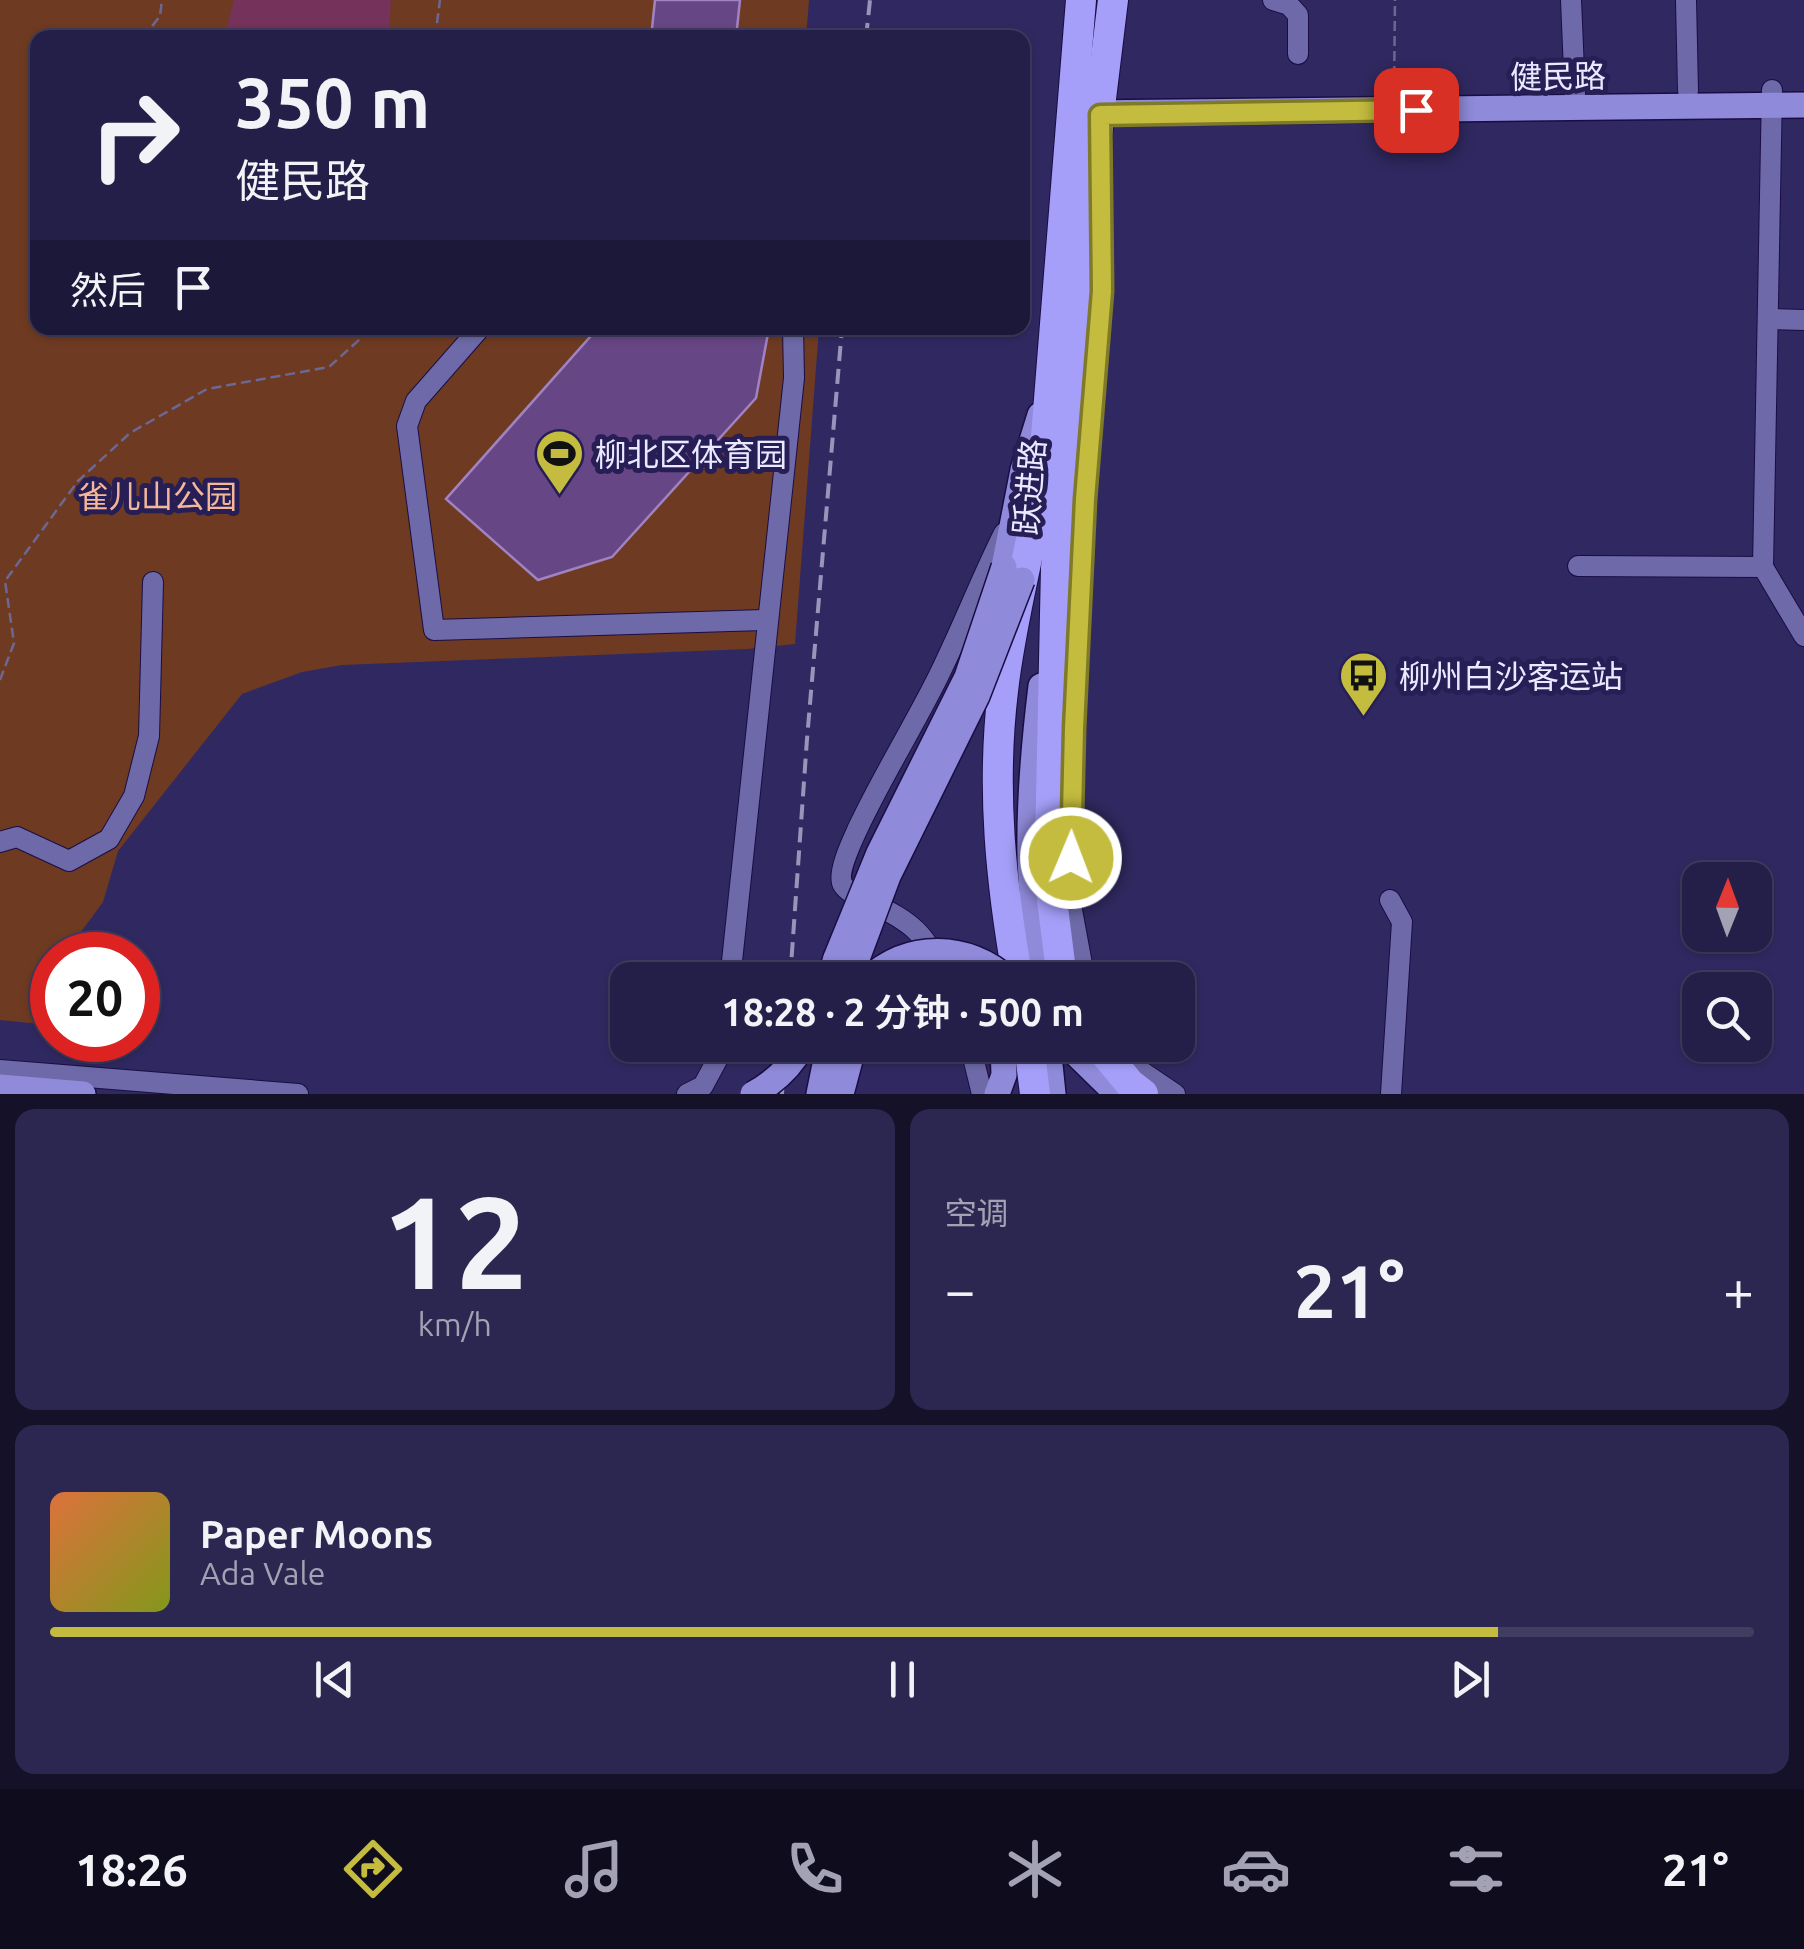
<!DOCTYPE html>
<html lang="zh">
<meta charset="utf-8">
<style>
:root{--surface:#241f49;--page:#2c2750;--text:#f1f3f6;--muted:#a3a2b4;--line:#413d61;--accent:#c4bc3e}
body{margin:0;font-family:Ubuntu,"Noto Sans SC",sans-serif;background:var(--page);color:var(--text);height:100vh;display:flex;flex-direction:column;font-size:38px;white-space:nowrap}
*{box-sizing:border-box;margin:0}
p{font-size:32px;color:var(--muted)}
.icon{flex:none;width:55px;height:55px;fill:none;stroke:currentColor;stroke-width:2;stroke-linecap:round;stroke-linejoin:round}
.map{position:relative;height:1094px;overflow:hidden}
.side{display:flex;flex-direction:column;gap:15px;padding:15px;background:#141128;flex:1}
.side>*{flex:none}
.banner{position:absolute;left:30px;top:30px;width:1000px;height:305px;border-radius:20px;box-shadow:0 2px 8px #0004,0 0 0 2px var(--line);background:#241f49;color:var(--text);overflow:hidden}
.needle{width:65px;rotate:1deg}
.controls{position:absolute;left:1682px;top:862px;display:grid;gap:20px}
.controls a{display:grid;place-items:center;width:90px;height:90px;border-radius:20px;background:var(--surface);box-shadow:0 2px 8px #0004,0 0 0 2px var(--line);font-size:50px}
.speed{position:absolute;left:30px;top:932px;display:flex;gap:20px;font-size:50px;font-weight:700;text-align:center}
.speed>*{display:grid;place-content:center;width:130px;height:130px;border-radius:50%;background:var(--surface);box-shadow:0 2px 8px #0004,0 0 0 2px var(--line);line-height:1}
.speed .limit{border:15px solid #d22;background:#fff;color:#111}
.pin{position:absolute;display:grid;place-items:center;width:85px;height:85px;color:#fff;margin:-42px;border-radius:20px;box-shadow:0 5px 15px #0006}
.me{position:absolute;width:110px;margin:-55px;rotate:1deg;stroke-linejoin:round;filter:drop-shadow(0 0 8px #0008)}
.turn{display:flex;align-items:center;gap:35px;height:210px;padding:0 40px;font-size:45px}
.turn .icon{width:130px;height:130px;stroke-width:2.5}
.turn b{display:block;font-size:70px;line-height:85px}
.then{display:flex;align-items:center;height:95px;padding:0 40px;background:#0003;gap:20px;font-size:38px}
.big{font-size:75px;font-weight:600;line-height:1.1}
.side .widget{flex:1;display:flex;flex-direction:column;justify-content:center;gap:15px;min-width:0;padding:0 35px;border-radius:20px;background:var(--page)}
.side .dial{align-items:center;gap:0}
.dial b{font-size:130px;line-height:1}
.song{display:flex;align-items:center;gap:30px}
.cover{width:120px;height:120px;border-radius:15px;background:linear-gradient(135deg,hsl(20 70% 55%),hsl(70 70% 35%))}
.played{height:10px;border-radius:5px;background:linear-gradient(90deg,var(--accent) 85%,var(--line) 85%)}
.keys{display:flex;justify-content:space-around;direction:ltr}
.heat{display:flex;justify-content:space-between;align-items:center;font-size:55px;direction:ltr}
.side .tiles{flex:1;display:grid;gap:15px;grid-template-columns:1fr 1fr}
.widget:last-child{grid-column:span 2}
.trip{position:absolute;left:610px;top:962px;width:585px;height:100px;border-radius:20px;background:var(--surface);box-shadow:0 2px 8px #0004,0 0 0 2px var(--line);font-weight:600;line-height:100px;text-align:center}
.dock{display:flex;height:160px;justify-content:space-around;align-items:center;background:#0e0c1d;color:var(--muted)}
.dock .icon{width:70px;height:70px}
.dock .current{color:var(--accent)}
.dock b{font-size:45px;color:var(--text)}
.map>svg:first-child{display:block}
</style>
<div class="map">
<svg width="1804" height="1094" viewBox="0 0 1804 1094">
<rect width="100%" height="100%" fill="#302961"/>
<!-- green -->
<path fill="#6e3b22" d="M0,0H809L806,38H38V328H819L795,644L747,649L342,665L302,672L242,694L118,851L103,902L64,955H52L51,1025L0,1020Z"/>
<!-- water -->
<path fill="#75325a" d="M234,0H391L389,37H224Z"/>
<!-- building -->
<g fill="#664685" stroke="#a183c2" stroke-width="2.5">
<path d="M655,0H740L736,38H651Z"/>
<path d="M598,328H769L756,398L612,557L538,580L446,499Z"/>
</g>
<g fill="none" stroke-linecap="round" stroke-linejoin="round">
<defs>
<g id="minor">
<path d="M1273,0L1289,5L1298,15V54"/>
<path d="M1571,0L1575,94"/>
<path d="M1686,0L1688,91"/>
<path d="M1772,90L1763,567L1804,636"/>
<path d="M1768,319L1804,320"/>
<path d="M480,328L416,401L407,426L434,630L768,620"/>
<path d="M1578,566L1763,567"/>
<path d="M0,842L17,837L69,861L109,839L134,796L149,736L153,582"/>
<path d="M1390,900L1402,922L1391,1094"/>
<path d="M730,980L794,378L793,328"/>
<path d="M945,980C927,933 912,922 868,901C860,897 848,893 843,885C836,874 853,839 858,828C882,777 912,729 937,679C961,631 980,581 1004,533"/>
<path d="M1085,980L1072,910L1071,858L1074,729L1085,499L1102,291L1101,224"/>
<path d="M970,1045L982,1094"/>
<path d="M1117,1045L1135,1067L1175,1094"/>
<path d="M0,1070L298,1094"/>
<path d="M687,1094L703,1086L717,1060L720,1045"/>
</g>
<g id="major">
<path d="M1082,113L1804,105"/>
<path d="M1004,567L1023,470L1040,415"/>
<path d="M829,980L836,958"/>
<path d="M1041,980C1037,939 1031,897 1030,856C1029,799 1034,743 1041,686"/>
<path d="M1048,1045L1053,1094"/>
<path d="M1067,1045L1117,1094"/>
<path d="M0,1087L83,1094"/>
<path d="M819,1094L829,1045"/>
<path d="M841,1094L854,1045"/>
<path d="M997,1094L1004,1075L1003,1045"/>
</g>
<g id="highway">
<path d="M1018,980C1001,884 991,789 1003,691C1011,618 1032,547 1043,474L1081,0"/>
<path d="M1065,980L1060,963L1052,900L1050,844L1056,568L1099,115L1113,0"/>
<path d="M1029,1045L1035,1094"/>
<path d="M1098,1045L1130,1084L1143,1094"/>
</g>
</defs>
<!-- minor casing -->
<use href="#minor" stroke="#1a0d45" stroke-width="22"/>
<!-- major casing -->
<use href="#major" stroke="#1a0d45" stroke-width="28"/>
<!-- highway casing -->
<use href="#highway" stroke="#1a0d45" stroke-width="32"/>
<!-- path -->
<g stroke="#6c6794" stroke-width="2.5" stroke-dasharray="10 5" stroke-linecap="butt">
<path d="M143,38L160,16L162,0"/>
<path d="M435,38L440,0"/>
<path d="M1394,91L1395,0"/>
<path d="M0,680L14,643L5,581L78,481L130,433L207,389L329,367L360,339L368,328"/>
</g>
<!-- minor -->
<use href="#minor" stroke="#6e6aa9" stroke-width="20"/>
<!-- major -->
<use href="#major" stroke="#8f8ad9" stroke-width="25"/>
<!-- highway -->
<use href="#highway" stroke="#a59ff9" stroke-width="30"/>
<!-- rail -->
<g stroke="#9895ba" stroke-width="4" stroke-dasharray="15 8" stroke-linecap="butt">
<path d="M866,38L870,0"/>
<path d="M790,980L807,739L842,328"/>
<path d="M782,1094L785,1045"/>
</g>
<defs>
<g id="major-bridge">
<path d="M836,958L879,853L967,677L1004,567"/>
<path d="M849,980L888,876L977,696L1022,580"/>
<path d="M867,980C909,941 967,943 1009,980"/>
<path d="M753,1094C775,1082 791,1067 803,1045"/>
</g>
</defs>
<!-- major-bridge casing -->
<use href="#major-bridge" stroke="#1a0d45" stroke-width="28" stroke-linecap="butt"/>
<!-- major-bridge -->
<use href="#major-bridge" stroke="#8f8ad9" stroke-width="25"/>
</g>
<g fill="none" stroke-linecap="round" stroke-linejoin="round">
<defs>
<path id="route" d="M1071,858L1074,728L1085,499L1102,291L1100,115L1416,110"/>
</defs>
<!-- route casing -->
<use href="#route" stroke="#7f7a28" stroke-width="25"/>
<!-- route -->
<use href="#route" stroke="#c4bc3e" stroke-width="18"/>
</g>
<!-- icons -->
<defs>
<symbol id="stadium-pin" viewBox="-11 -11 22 30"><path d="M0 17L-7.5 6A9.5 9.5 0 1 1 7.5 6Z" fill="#c4bc3e" stroke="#271e56"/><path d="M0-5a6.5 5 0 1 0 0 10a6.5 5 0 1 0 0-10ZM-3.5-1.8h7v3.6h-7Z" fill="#111"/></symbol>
<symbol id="bus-pin" viewBox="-11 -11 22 30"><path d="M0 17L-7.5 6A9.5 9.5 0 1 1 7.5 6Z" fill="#c4bc3e" stroke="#271e56"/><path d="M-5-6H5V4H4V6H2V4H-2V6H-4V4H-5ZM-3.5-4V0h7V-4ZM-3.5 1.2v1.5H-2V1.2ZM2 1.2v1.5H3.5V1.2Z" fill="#111"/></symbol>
</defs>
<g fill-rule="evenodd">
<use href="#stadium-pin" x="532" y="426" width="55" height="75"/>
<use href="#bus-pin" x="1336" y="648" width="55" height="75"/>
</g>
<g text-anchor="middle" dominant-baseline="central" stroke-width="10" stroke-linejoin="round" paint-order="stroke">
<!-- street labels -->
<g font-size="32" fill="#e9e9ff" stroke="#271e56">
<text transform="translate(1558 76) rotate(-1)">健民路</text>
<text transform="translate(1029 487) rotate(-85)">跃进路</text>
</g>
<!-- poi labels -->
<g font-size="32" fill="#e9e9ff" stroke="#271e56" text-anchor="start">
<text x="595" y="454">柳北区体育园</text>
<text x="1399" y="676">柳州白沙客运站</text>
</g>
<!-- park labels -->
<g font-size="32" fill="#f4b79a" stroke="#271e56">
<text x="157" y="496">雀儿山公园</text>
</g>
</g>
</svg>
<div class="controls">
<a><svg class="needle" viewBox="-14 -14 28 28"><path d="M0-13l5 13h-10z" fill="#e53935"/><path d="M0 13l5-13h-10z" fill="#a3a2b4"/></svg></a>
<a><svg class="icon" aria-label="search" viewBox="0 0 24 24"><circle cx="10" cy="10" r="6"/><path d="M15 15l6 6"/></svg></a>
</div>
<div class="speed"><div class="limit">20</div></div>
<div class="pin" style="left:1416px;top:110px;background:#d93025"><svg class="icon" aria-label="arrive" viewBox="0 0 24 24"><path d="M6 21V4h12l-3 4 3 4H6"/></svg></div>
<svg class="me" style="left:1071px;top:858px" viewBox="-20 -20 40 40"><circle r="17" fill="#c4bc3e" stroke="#fff" stroke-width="3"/><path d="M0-11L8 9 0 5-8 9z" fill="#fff"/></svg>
<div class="trip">18:28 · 2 分钟 · 500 m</div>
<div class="banner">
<div class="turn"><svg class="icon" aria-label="right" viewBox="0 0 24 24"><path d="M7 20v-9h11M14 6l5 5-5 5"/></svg><div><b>350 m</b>健民路</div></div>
<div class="then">然后<svg class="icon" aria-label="arrive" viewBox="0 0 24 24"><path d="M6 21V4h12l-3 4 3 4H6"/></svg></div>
</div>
</div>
<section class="side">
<div class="tiles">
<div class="widget dial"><b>12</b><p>km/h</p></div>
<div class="widget"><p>空调</p>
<div class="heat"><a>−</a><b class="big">21°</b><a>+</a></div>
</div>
<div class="widget">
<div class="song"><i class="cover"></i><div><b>Paper Moons</b><p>Ada Vale</p></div></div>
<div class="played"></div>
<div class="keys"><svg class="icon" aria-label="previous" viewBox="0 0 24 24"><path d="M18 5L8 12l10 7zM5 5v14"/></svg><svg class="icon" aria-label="pause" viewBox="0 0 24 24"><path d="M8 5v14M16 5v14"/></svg><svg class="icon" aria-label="next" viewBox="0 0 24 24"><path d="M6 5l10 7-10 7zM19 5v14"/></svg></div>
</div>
</div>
</section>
<nav class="dock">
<b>18:26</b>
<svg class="icon current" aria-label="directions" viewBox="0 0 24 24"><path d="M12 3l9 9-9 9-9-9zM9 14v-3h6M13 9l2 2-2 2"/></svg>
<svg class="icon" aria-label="music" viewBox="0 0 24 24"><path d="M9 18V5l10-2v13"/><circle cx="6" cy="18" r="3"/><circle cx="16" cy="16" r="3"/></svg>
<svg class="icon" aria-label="phone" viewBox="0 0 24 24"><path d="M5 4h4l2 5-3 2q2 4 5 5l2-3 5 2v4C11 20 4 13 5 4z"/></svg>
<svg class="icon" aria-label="climate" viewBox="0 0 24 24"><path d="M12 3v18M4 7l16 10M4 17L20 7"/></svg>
<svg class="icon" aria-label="car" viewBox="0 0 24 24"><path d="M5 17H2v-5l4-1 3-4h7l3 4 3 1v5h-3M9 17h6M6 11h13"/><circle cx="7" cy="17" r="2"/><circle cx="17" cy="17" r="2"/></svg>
<svg class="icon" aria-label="filters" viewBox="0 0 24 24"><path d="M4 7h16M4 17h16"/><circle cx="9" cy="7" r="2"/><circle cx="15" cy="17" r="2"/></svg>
<b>21°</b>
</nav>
